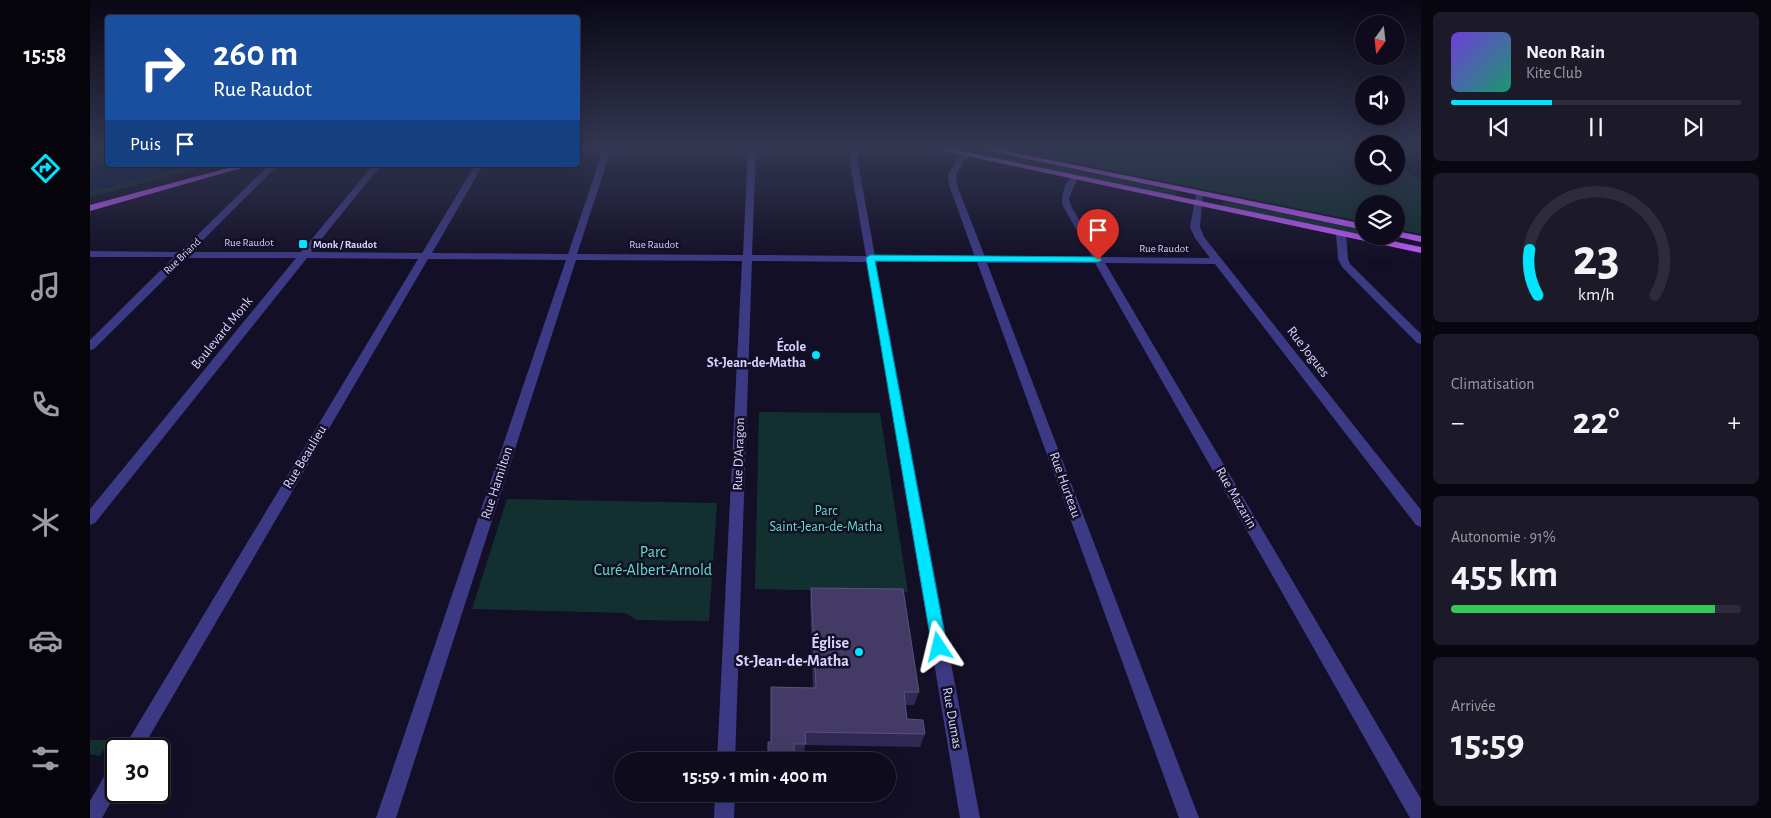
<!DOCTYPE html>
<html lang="fr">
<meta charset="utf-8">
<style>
:root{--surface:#0e0b1c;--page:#1c1929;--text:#f1f3f6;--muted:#9b9ba3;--line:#2e2b3b;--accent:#00e5ff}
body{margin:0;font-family:"Alegreya Sans",sans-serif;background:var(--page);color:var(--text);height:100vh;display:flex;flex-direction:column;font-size:19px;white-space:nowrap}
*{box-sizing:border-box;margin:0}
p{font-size:16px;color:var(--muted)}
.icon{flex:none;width:28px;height:28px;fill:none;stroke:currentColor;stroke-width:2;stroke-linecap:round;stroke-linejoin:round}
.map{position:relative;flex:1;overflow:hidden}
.side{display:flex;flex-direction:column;gap:12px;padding:12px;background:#08060f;width:350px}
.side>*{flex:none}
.top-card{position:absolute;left:15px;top:15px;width:475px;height:152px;border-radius:5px;box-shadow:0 5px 20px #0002,0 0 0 1px var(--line);background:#1a4fa0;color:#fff;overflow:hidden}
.needle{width:32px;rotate:195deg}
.buttons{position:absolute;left:1265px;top:15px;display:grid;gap:10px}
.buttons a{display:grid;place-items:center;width:50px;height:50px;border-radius:50%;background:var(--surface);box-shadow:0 5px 20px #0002,0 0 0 1px var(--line);font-size:25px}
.speed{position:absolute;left:15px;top:738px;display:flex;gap:10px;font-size:25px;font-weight:700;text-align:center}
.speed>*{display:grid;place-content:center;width:65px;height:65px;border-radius:50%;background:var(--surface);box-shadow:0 5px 20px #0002,0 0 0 1px var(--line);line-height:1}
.speed .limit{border:2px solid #111;border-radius:8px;background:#fff;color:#111}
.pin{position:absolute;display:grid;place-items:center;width:42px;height:42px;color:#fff;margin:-51px -21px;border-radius:50% 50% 50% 0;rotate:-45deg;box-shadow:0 0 5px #0007}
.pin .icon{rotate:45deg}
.me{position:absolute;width:55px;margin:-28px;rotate:350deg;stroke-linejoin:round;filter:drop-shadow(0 0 4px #0008)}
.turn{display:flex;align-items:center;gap:18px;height:105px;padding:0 25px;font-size:22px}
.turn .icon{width:65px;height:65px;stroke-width:2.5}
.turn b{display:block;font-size:35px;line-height:42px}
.then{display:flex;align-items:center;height:48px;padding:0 25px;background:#0003;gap:10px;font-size:19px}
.big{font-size:38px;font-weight:700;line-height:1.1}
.side .card{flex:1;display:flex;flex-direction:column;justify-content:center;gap:8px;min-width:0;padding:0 18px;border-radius:8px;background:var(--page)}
.side .dial{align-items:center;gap:0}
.dial svg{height:130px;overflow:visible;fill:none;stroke:var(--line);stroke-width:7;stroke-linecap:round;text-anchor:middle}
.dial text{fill:var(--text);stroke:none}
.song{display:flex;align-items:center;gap:15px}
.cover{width:60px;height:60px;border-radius:8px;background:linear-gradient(135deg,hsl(260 70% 55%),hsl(160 70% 35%))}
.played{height:5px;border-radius:2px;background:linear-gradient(90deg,var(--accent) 35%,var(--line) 35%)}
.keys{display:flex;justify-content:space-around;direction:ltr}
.heat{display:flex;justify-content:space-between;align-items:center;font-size:28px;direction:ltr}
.charge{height:8px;border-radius:4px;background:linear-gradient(90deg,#34c759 91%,var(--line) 0)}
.trip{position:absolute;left:524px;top:752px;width:282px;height:50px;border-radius:25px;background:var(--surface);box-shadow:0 5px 20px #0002,0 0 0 1px var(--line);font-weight:700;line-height:50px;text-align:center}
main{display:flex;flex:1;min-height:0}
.menu{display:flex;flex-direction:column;width:90px;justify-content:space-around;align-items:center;background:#06040b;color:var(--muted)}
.menu .icon{width:35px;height:35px}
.menu .current{color:var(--accent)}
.menu b{font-size:22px;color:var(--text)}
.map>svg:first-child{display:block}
</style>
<main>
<nav class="menu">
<b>15:58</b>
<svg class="icon current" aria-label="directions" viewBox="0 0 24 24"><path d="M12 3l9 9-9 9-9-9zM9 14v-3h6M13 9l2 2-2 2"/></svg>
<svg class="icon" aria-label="music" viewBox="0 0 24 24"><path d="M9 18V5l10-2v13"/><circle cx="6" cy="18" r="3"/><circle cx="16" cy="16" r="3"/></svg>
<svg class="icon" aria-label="phone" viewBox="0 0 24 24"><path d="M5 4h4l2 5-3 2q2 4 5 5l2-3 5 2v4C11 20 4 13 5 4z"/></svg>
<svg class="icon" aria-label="climate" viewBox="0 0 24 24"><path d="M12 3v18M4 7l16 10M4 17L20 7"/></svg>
<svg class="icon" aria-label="car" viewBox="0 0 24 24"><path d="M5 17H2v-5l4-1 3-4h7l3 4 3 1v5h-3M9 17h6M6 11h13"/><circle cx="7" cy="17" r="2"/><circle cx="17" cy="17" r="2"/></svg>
<svg class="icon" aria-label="filters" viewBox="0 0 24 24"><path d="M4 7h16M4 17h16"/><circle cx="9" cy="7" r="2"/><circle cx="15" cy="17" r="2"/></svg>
</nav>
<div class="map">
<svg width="1331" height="818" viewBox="0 0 1331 818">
<rect width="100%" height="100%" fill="#130f26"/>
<!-- green -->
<g fill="#12302f">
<path d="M0,147H17V164L0,168Z"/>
<path d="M849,147H874L1087,191L1086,197Z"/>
<path d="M905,147H1274V176H1306V164L1331,180V234L1306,229V204H1274V222Z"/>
<path d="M102,165H120L0,197V192Z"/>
<path d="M1133,201L1274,230V236L1133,206Z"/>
<path d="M669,412L790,413L818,592L665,589Z"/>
<path d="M417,499L627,503L619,621L546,620L536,613L382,609Z"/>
<path d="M0,740H20L10,756L0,754Z"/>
</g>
<!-- water -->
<path fill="#0a1f44" d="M17,164L18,165H102L0,192V168Z"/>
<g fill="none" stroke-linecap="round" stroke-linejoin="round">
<!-- minor -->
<g fill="#3d3a85" fill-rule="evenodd">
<path d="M514,147H522L487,254L653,255L658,147H666L662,255L776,256L760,163V154L766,147H774L768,154V163L785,256L885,257L859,185L858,174L872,153H875L879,155L866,174L867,185L895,257H1002L973,206C970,197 975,180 984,175L988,178L979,198L981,206L1012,257L1120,258L1105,238L1100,227L1106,194L1113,192L1110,227L1114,237L1331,510V527L1326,525L1125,264L1015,263L1331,799V818H1320L1005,263H897L1109,818H1089L887,262H786L890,818H870L777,262L662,261L645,761H627L652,261L486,260L306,818H286L476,260L338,259L52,749H33L328,259L217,258L5,523L0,525V509L206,258H96L4,349L0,350V340L84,257H0V251L90,252L179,165H188L101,252H211L283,165H291L221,252L332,253L385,165H393L342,253L478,254Z"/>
<path d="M1251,231L1256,234L1258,259L1260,264L1331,334V344L1327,343L1252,267L1248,259L1246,234Z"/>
<path d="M26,766L27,791L12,818H0V801L19,768Z"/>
<path d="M625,794H645L644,818H624Z"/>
</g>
<!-- major -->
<g fill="#c25bff" fill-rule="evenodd">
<path d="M835,147H852L1331,247V253Z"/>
<path d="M880,147H897L1274,224V230Z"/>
<path d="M149,165H162L0,211V205Z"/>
<path d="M1306,231L1331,236V242L1304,236H1306Z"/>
</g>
</g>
<!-- wall -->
<path fill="#312854" d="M721,588L829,692L824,705H815L817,719L835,734L830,747L715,745L714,757H704L703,761H678V742H681V687L723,688L720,602Z"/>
<!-- building -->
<path fill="#433a66" stroke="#5a527e" d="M721,588L813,589L829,692H814L817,719L833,720L835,734L715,732L716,744H704V753H678V742H681V687L726,688Z"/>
<!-- sky -->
<linearGradient id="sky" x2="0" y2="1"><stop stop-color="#0a0815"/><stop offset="0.56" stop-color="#333752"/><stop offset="1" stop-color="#333752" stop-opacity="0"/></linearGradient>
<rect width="1331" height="262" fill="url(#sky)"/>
<!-- route -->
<path fill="#00e5ff" stroke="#0095a6" d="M780,255L1008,257L1012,260L1008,262L785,261L857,647L855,652L849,654L844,652L842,647L776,258Z"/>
<!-- markers -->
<g fill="#00e5ff" stroke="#130f26" stroke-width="2">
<rect x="208" y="239" width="10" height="10" rx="2.5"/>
<circle cx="726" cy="355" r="5"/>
<circle cx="769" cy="652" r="5"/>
</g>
<g text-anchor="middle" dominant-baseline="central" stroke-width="5" stroke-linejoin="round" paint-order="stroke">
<!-- far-street labels -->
<g font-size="11" fill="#d9d4ff" stroke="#130f26">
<text x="159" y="242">Rue Raudot</text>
<text x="564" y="244">Rue Raudot</text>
<text x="1074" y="248">Rue Raudot</text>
<text transform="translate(92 256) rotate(-44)">Rue Briand</text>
</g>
<!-- far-poi labels -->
<g font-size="11" font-weight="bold" fill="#d9d4ff" stroke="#130f26" text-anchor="start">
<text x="223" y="244">Monk / Raudot</text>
</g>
<!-- street labels -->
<g font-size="14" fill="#d9d4ff" stroke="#130f26">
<text transform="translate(132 333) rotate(-51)">Boulevard Monk</text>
<text transform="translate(1218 352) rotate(52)">Rue Jogues</text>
<text transform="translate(649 454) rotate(-88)">Rue D'Aragon</text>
<text transform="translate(215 457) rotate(-59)">Rue Beaulieu</text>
<text transform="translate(407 483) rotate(-72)">Rue Hamilton</text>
<text transform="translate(975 485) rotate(70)">Rue Hurteau</text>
<text transform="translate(1146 498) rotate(60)">Rue Mazarin</text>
<text transform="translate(862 718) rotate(80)">Rue Dumas</text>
</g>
<!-- poi labels -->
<g font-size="14" font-weight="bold" fill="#d9d4ff" stroke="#130f26" text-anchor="end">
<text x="716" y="347">École<tspan x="716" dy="16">St-Jean-de-Matha</tspan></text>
</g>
<!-- park labels -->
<g font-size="14" fill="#5fe0c0" stroke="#130f26">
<text x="736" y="511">Parc<tspan x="736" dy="16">Saint-Jean-de-Matha</tspan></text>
</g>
<!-- near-park labels -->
<g font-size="16" fill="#5fe0c0" stroke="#130f26">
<text x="563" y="552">Parc<tspan x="563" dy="18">Curé-Albert-Arnold</tspan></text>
</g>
<!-- near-poi labels -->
<g font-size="16" font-weight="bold" fill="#d9d4ff" stroke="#130f26" text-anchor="end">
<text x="759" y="643">Église<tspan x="759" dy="18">St-Jean-de-Matha</tspan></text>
</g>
</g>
</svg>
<div class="buttons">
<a><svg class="needle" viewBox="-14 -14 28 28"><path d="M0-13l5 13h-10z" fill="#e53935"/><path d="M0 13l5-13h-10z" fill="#9b9ba3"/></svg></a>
<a><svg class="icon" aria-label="sound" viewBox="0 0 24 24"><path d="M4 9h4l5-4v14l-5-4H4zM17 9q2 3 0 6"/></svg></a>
<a><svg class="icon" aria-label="search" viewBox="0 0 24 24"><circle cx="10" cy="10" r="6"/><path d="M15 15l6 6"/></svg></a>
<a><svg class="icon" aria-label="layers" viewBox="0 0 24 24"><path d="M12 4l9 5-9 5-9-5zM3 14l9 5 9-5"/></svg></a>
</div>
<div class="speed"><div class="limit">30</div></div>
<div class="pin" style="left:1008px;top:260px;background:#d93025"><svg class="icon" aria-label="arrive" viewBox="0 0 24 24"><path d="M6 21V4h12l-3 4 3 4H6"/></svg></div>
<svg class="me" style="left:849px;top:647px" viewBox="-20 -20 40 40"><path d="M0-17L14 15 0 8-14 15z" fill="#00e5ff" stroke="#fff" stroke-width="4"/></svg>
<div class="trip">15:59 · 1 min · 400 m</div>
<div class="top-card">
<div class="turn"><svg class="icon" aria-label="right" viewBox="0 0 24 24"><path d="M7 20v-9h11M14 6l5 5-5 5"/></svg><div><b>260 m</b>Rue Raudot</div></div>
<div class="then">Puis<svg class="icon" aria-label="arrive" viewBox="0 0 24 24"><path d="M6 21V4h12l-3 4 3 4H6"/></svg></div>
</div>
</div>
<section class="side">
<div class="card">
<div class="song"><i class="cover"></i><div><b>Neon Rain</b><p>Kite Club</p></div></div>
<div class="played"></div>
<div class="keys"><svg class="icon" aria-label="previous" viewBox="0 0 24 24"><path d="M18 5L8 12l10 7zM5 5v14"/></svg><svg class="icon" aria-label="pause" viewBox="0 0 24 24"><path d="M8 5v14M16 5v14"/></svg><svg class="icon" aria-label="next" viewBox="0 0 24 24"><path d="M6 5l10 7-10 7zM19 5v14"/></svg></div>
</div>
<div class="card dial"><svg viewBox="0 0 100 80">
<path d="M14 69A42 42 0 1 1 86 69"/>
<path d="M14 69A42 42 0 0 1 9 41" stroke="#00e5ff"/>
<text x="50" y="56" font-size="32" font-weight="700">23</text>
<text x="50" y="72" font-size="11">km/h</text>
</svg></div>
<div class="card"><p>Climatisation</p>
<div class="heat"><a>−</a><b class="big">22°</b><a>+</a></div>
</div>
<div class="card"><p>Autonomie · 91%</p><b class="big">455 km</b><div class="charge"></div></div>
<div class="card"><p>Arrivée</p><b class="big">15:59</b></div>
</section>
</main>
